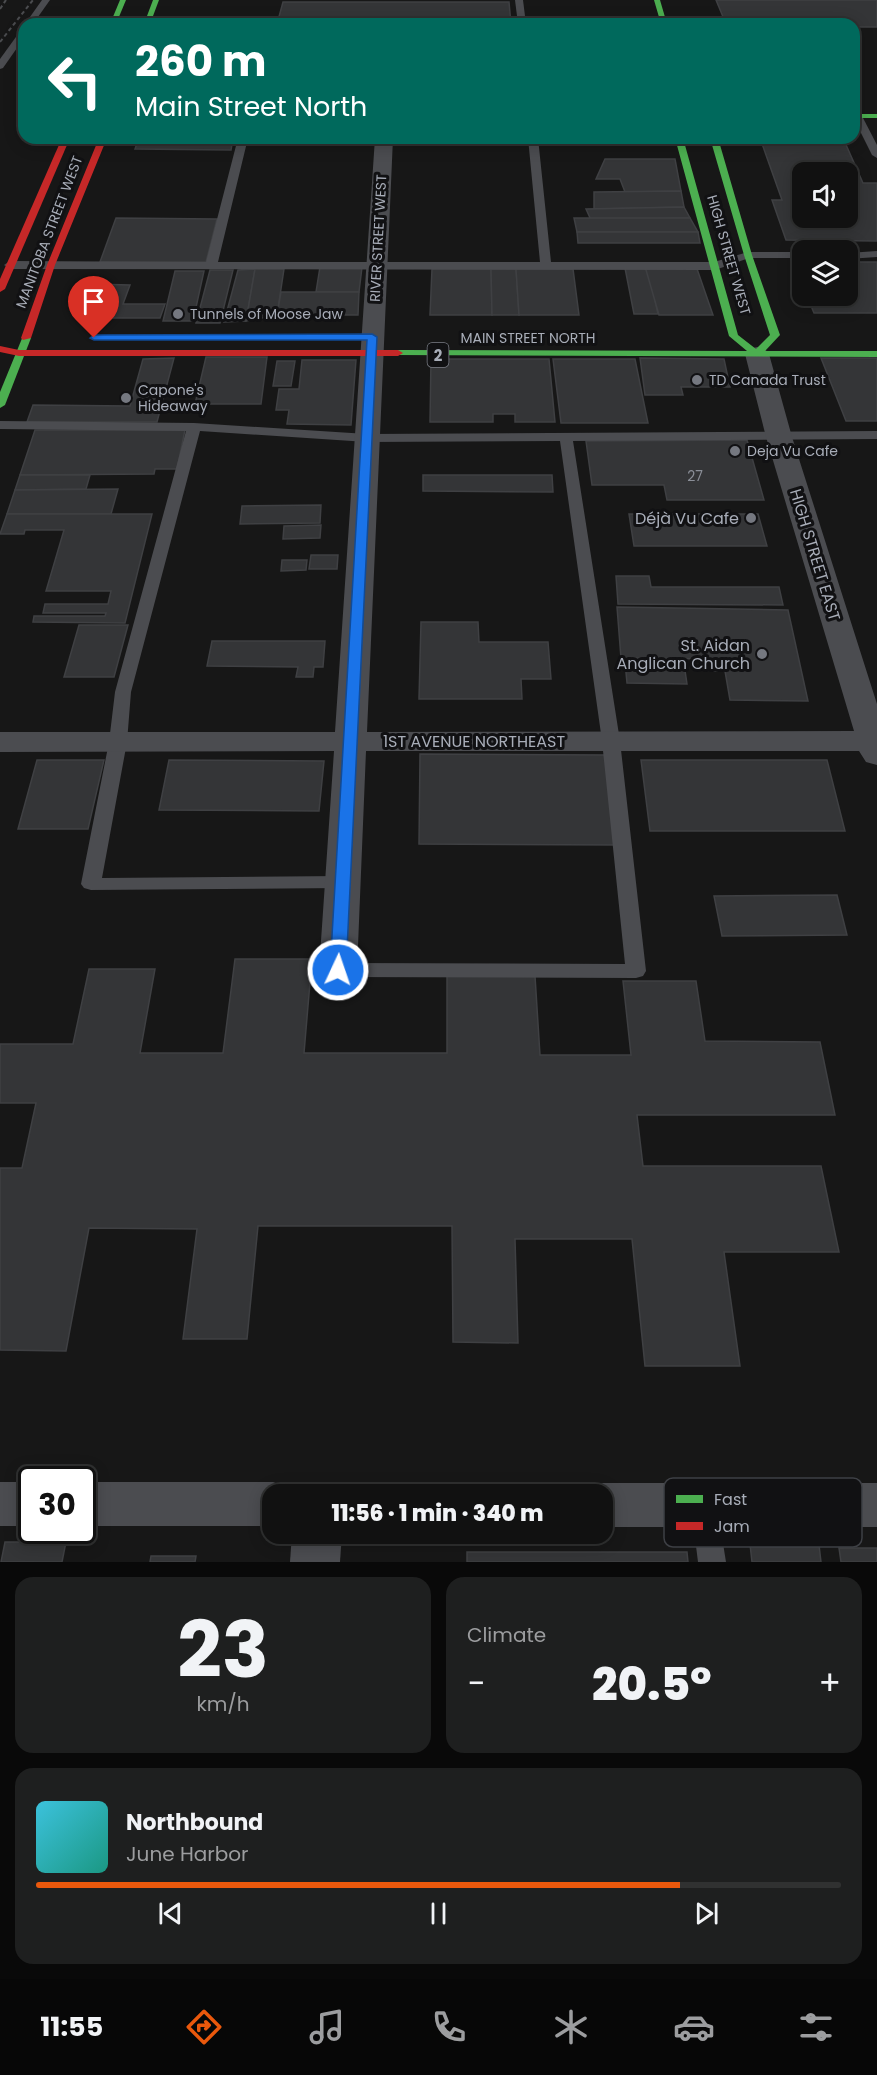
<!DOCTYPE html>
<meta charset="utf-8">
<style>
:root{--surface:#111;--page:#1e1f1f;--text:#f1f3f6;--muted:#9c9d9f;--line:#303131;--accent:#ea580c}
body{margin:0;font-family:Poppins,sans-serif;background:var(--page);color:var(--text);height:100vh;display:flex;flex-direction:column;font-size:22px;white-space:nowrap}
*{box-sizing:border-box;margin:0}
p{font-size:20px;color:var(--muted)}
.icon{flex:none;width:33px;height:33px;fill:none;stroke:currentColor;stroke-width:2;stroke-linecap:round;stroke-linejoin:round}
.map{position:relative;height:1562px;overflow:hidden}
.drawer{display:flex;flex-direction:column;gap:15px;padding:15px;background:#090909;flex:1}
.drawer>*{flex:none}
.top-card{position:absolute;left:18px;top:18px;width:842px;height:126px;border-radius:18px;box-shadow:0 3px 15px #0003,0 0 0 2px var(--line);background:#00695c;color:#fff;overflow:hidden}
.buttons{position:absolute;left:792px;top:162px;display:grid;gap:12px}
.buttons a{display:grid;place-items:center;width:66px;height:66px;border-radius:12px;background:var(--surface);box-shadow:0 3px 15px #0003,0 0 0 2px var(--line);font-size:30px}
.speed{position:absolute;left:18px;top:1466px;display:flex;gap:12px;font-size:30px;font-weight:700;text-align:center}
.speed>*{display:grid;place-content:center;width:78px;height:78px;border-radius:50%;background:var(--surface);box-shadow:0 3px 15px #0003,0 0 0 2px var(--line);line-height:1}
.speed .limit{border:3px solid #111;border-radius:9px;background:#fff;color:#111}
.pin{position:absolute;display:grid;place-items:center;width:51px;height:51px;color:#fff;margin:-62px -26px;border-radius:50% 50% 50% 0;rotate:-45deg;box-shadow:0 0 6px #0007}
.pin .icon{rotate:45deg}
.me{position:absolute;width:66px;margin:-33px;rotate:3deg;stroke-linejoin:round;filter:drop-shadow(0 0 4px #0008)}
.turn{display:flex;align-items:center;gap:21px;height:126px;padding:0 18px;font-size:27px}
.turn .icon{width:78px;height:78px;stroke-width:2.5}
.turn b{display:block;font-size:42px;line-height:51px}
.big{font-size:45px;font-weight:800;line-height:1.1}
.drawer .widget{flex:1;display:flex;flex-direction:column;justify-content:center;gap:9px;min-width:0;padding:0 21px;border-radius:18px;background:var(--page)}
.drawer .dial{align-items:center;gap:0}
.dial b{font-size:78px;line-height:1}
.song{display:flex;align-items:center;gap:18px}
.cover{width:72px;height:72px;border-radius:9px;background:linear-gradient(135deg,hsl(190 70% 55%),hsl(170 70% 35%))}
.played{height:6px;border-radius:3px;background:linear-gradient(90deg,var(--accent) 80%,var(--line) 80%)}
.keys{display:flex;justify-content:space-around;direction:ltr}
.heat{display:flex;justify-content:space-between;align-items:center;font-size:33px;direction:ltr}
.drawer .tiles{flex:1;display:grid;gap:15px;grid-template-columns:1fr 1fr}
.widget:last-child{grid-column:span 2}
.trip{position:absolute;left:262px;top:1484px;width:351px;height:60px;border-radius:18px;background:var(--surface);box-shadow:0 3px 15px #0003,0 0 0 2px var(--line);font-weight:800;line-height:60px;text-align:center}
.menu{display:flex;height:96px;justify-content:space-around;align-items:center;background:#070707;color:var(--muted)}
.menu .icon{width:42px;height:42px}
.menu .selected{color:var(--accent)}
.menu b{font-size:27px;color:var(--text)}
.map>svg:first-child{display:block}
</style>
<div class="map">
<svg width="877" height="1562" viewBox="0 0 877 1562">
<rect width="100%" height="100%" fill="#171717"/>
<!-- building -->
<g fill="#343537" stroke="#3f4043" stroke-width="1.5" fill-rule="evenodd">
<path d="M716,0H877V27H854V24H726Z"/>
<path d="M283,2H509L511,24H277Z"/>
<path d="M139,138H233L231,150L135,149Z"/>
<path d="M760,138H843L863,183H877V241L786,240L772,200H782ZM802,172H848V218H802Z"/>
<path d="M605,159H675L681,191L625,192L620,179H596Z"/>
<path d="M681,191L684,207L594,209V192Z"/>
<path d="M684,207L690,218L591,220L586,209Z"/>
<path d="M116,218L217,219L206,262H100Z"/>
<path d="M574,218H690L698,232H577Z"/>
<path d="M577,232H698L700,243H578Z"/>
<path d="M848,262H877V313H814L807,296H848V280H854Z"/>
<path d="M624,263H647L658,314H634Z"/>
<path d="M644,263H695L713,315H659Z"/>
<path d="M320,267H362L359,292H316Z"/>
<path d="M255,269L246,321L224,322L238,270Z"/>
<path d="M255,269H284L277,315L246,321Z"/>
<path d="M432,269H491L492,315H430Z"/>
<path d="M491,269H516L519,315H492Z"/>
<path d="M516,269H573L579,315H519Z"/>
<path d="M210,270H233L220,323H196Z"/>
<path d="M175,271H204L193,321H163Z"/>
<path d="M91,284L130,285L123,304H165L160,318H78Z"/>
<path d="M281,292H359L358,315H277Z"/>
<path d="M206,357H267L261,404H195Z"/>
<path d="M174,358L157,422H27L33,405L130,406L143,359Z"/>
<path d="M640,358L724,359L730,387H681L683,395H645Z"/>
<path d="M821,358H877V421H846Z"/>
<path d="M431,359H549L555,422H515V414H493V422H430Z"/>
<path d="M553,359H635L648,423H561Z"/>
<path d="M302,360H356L351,425L287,424L289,410H276L279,389H299Z"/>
<path d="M277,361H295L291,386H273Z"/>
<path d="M35,430H185L177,469H155L154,474L20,475Z"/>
<path d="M747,440L764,500H667L664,485H592L586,441Z"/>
<path d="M20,475H90L86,489L15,490Z"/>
<path d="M423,475H552L553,492L423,491Z"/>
<path d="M118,489L111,514H7L15,490Z"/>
<path d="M321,505L320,523L240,524L242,506Z"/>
<path d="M7,514H152L125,623L33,622L34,616H105L106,613H43L45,604H108L111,591H46L64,530H25L24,534H0Z"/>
<path d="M629,514H758L767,546H634Z"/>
<path d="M321,525L320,538L283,539L284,526Z"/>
<path d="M311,555H338L337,569H309Z"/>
<path d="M282,560H307L306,570L281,571Z"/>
<path d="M616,576H649L651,587H779L783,605L618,604Z"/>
<path d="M617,607L788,610L808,701L730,700L725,671H713L711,659L621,658Z"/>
<path d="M421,622H478L479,642H548L551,679H521L522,699H419Z"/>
<path d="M79,625H128L114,677H64Z"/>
<path d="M212,641H325L323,667H314L313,677H296L298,667L207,666Z"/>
<path d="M625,662L684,664L687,684L627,683Z"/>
<path d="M420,754L608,755L619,845L419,844Z"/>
<path d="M37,760H104L88,829H18Z"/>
<path d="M169,760L324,761L319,811L159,810Z"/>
<path d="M641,760H827L845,831H650Z"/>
<path d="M837,895L847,935L722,936L714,896Z"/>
<path d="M235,959H312L304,1053H447V976H535L540,1055H631L623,981H696L705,1041L820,1042L835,1115H637L643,1166H821L839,1252H724L740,1366H645L632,1239H515L518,1343L453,1342L452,1226H258L247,1339H183L197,1229L89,1228L66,1351L0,1350V1168H22L36,1103H0V1044H73L89,969H155L140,1053H223Z"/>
<path d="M5,1542H66L62,1562H1Z"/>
<path d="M750,1544L819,1545L821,1562H752Z"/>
<path d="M839,1548H877V1562H841Z"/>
<path d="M467,1552H687L688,1562H467Z"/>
<path d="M151,1556H196L195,1562H150Z"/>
</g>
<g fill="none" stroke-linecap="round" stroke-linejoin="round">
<!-- lane -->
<g fill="#4b4c50" fill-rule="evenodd">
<path d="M42,0H50L33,24H25Z"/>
<path d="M515,0H523L526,24H518Z"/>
<path d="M24,29V38L3,68L0,69V59L21,30Z"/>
<path d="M854,114L862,116L877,145V158L872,155L854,119Z"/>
<path d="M238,138H248L218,262H540L528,138H538L551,262H714L748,252H802V258H749L715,270L10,269L4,265L10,261L206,262Z"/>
<path d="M877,251V257L848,259V253Z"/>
<path d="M0,421L194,423L367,434L877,431V439L573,441L620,741L646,971L643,976L636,978L338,977L331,975L328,970L331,965L338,963L625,964L602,741L560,441L367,442L200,431L131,692L127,742L102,878L343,876L350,878L353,882L350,886L343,888L91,890L84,888L81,884L109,742L115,692L186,431L0,429Z"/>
<path d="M704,1494L713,1498L717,1506L726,1562H698L691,1506L695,1498Z"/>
</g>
<!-- street -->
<g fill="#4b4c50" fill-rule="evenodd">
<path d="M375,138H393L367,732L854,731L766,437L745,354L749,349L757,347L765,349L769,354L792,437L877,704V765L866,762L859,751H366L357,970L351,979L338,983L325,979L319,970L334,751L0,752V732H335Z"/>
<rect x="0" y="1482" width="32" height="44"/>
<path d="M82,1482H273L290,1488L293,1494H273V1526H82Z"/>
<path d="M603,1483H877V1527H603V1494H584L586,1489Z"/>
<path d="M292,1533H342L340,1562H290Z"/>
</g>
<!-- fast -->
<g fill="#4caf50" fill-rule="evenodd">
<path d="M120,0H126L116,24H110Z"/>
<path d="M153,0H159L150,24H144Z"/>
<path d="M654,0H660L667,24H661Z"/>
<rect x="854" y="114" width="23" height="4"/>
<path d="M675,138H683L738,335L756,349L770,335L744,255L710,138H718L752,255L780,335L765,351H877V357L395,355L393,353L398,350L747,351L729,336Z"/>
<path d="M23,336L31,338L5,405L0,408V392Z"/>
</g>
<!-- jam -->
<g fill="#c62828" fill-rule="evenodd">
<path d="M62,138H70L5,289L0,292V279Z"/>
<path d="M99,138H107L55,265L31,338L23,340L21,338L47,265Z"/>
<path d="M0,346L19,350H398L403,353L398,356H19L0,352Z"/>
</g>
<!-- rail -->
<g stroke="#4b4c4f" stroke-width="2" stroke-dasharray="4 3" stroke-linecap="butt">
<path d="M0,9L6,0"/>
<path d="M0,42L33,0"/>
</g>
</g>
<!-- route -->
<path fill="#1a73e8" stroke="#114b97" stroke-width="1.5" d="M372,334L377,337L346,970L338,975L330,970L367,340H94L90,338L94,335Z"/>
<!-- markers -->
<g fill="#757880" stroke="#111113" stroke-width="2">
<circle cx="178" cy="314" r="6"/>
<circle cx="697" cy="380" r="6"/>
<circle cx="126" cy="398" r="6"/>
<circle cx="735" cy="451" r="6"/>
<circle cx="751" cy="518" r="6"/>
<circle cx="762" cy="654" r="6"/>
</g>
<g text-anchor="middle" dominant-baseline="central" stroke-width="6" stroke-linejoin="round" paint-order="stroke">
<!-- far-street labels -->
<g font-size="14" fill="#a8adb8" stroke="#111113">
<text transform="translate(49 232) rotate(-69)">MANITOBA STREET WEST</text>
<text transform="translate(378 238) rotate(-87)">RIVER STREET WEST</text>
<text transform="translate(729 255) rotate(74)">HIGH STREET WEST</text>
<text x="528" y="338">MAIN STREET NORTH</text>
</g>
<!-- far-poi labels -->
<g font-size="14" fill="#a8adb8" stroke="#111113" text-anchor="start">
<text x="190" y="314">Tunnels of Moose Jaw</text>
<text x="709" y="380">TD Canada Trust</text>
<text x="138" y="390">Capone's<tspan x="138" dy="16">Hideaway</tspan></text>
<text x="747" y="451">Deja Vu Cafe</text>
</g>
<!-- number labels -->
<g font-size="14" fill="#8b8f98">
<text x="695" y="476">27</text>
</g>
<!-- shield labels -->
<rect fill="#111113" stroke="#7b7e86" stroke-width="1.5" x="427.5" y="343" width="21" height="24" rx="4.5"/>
<g font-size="15" font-weight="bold" fill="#a8adb8">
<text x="438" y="355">2</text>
</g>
<!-- poi labels -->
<g font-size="16" fill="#a8adb8" stroke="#111113" text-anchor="end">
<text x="739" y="518">Déjà Vu Cafe</text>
<text x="750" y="645">St. Aidan<tspan x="750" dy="18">Anglican Church</tspan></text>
</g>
<!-- street labels -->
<g font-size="16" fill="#a8adb8" stroke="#111113">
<text transform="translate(815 555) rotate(73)">HIGH STREET EAST</text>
<text x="474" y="741">1ST AVENUE NORTHEAST</text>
</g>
</g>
<!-- legend -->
<rect x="664" y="1478" width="198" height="69" rx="9" fill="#111113" stroke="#3e4045" stroke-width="1.5"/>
<rect x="676" y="1495" width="27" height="8" fill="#4caf50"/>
<rect x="676" y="1522" width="27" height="8" fill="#c62828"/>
<g font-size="16" fill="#a8adb8">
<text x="714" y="1505">Fast</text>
<text x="714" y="1532">Jam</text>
</g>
</svg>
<div class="buttons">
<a><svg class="icon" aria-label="sound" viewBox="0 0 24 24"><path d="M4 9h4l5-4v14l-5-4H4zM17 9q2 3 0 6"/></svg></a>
<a><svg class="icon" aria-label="layers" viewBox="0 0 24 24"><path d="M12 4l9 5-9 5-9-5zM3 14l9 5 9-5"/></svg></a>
</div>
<div class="speed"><div class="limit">30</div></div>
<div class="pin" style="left:94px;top:338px;background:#d93025"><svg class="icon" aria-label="arrive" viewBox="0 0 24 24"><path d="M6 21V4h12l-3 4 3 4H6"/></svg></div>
<svg class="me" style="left:338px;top:970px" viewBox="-20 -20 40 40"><circle r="17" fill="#1a73e8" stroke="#fff" stroke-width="3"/><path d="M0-11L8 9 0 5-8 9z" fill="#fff"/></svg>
<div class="trip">11:56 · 1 min · 340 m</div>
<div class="top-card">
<div class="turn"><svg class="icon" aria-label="left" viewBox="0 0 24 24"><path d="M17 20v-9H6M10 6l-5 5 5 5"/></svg><div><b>260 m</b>Main Street North</div></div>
</div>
</div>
<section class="drawer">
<div class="tiles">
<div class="widget dial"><b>23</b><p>km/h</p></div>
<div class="widget"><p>Climate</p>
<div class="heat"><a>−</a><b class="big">20.5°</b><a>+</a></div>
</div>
<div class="widget">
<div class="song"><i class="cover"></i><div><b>Northbound</b><p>June Harbor</p></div></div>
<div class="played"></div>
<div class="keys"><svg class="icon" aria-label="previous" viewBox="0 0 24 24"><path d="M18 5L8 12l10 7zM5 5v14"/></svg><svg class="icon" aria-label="pause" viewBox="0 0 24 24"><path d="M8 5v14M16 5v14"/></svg><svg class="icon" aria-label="next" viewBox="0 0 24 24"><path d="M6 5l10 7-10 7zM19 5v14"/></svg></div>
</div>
</div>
</section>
<nav class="menu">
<b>11:55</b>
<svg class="icon selected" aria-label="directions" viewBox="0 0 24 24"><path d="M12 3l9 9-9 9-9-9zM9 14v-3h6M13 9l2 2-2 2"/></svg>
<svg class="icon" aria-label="music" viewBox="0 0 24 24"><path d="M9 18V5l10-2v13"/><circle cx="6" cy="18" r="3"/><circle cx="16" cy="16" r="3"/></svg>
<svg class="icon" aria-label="phone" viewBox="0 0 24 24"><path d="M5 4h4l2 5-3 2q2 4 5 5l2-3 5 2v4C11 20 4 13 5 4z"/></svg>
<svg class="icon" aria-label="climate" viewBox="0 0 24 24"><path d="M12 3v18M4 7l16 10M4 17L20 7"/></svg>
<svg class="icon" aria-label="car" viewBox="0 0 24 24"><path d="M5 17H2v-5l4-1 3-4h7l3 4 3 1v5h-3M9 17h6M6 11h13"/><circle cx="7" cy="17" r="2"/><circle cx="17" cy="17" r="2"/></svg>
<svg class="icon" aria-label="filters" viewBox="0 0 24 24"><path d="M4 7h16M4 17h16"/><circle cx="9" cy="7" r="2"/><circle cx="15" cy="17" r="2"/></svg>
</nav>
